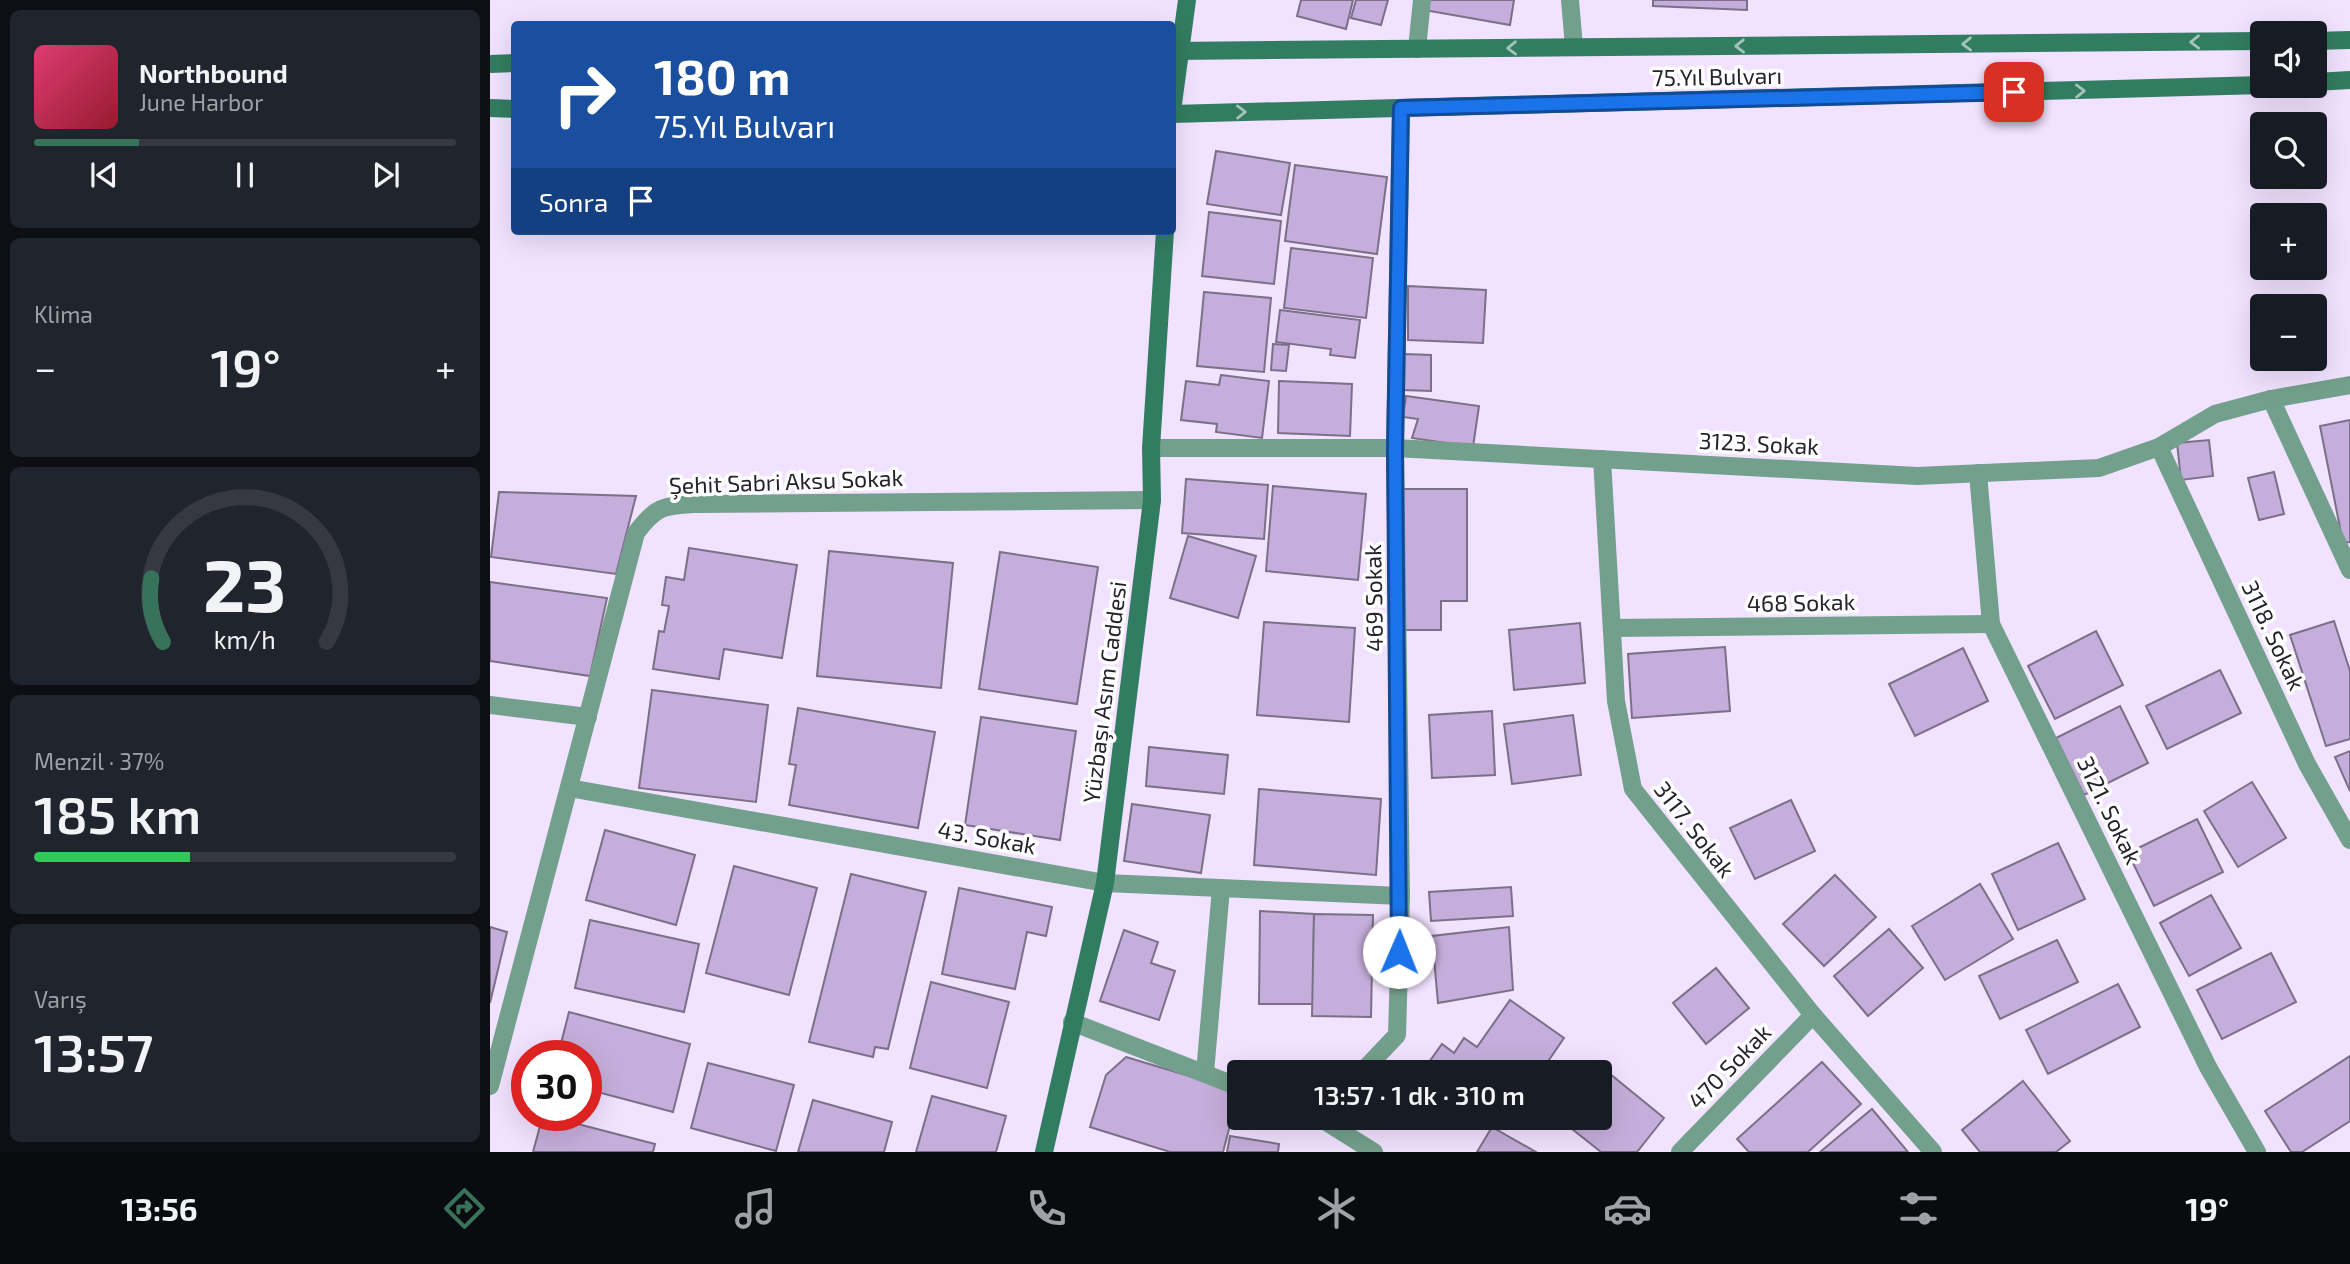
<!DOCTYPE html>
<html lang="tr">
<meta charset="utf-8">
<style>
:root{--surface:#171b24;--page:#20242c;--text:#f1f3f6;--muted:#9ea1a6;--line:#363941;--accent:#38725b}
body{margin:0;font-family:"Exo 2",sans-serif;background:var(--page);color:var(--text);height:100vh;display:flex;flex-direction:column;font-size:26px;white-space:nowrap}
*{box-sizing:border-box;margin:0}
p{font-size:23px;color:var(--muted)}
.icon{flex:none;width:38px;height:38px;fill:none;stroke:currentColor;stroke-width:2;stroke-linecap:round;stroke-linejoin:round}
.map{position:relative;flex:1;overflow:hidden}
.sheet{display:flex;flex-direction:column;gap:10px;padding:10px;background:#0d0f14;width:490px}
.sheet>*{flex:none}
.guide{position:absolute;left:21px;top:21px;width:665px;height:214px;border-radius:7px;box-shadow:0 7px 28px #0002;background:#1a4fa0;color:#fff;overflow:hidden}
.buttons{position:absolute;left:1760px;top:21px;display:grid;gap:14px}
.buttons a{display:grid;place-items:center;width:77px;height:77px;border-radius:7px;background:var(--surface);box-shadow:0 7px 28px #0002;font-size:35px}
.speed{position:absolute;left:21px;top:1040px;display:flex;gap:14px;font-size:35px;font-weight:700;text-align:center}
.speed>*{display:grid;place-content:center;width:91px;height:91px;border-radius:50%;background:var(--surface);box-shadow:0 7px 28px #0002;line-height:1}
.speed .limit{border:10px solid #d22;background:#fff;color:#111}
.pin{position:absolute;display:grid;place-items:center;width:60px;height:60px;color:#fff;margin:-30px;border-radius:14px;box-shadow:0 4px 10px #0006}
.me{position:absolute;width:77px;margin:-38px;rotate:1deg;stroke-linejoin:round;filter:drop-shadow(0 0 5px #0008)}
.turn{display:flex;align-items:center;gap:24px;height:147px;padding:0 28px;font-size:32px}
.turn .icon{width:91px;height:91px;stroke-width:2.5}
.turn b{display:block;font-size:49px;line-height:60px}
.then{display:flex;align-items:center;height:66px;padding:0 28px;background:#0003;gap:14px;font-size:26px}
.big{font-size:52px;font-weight:600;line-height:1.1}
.sheet .tile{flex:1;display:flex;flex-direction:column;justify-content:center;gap:10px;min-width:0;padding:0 24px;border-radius:10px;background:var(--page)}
.sheet .dial{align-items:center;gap:0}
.dial svg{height:182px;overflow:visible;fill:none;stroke:var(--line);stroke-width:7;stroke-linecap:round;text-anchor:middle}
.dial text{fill:var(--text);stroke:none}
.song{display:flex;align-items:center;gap:21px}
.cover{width:84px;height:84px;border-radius:10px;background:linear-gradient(135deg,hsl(340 70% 55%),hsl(350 70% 35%))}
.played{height:7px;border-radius:4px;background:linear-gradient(90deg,var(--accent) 25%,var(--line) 25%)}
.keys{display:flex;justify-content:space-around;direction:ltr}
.heat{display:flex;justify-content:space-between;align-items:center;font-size:38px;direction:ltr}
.charge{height:10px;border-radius:5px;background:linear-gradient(90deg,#34c759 37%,var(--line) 0)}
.trip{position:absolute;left:737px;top:1060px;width:385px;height:70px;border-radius:7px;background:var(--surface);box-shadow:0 7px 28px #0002;font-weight:600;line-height:70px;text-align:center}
.tab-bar{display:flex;height:112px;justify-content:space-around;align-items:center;background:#090b0e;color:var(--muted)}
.tab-bar .icon{width:49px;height:49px}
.tab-bar .active{color:var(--accent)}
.tab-bar b{font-size:32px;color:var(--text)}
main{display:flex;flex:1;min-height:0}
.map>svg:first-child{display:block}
</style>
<main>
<section class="sheet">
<div class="tile">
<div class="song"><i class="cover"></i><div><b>Northbound</b><p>June Harbor</p></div></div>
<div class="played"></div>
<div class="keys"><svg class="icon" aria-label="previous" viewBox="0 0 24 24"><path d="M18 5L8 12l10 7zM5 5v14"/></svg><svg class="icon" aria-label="pause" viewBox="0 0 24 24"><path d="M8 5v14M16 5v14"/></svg><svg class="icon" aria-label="next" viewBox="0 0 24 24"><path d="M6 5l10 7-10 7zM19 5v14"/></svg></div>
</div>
<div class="tile"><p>Klima</p>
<div class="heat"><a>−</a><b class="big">19°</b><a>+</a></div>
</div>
<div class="tile dial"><svg viewBox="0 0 100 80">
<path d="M14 69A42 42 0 1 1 86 69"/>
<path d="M14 69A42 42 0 0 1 9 41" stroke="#38725b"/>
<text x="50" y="56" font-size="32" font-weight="700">23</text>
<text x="50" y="72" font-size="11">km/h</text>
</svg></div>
<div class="tile"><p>Menzil · 37%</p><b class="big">185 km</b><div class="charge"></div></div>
<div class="tile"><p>Varış</p><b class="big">13:57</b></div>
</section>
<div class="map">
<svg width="1860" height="1152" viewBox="0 0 1860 1152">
<rect width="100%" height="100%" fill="#f1e2ff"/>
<!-- building -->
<g fill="#c5aedb" stroke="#7c6f88" stroke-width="2">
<path d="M811,0H863L856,29L807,16Z"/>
<path d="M866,0H898L891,25L861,18Z"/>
<path d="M935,0H1024L1020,25L934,10Z"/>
<path d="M1163,0H1257V10L1163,6Z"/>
<path d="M726,151L800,163L791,215L717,204Z"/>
<path d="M805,165L897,177L887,254L795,241Z"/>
<path d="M719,212L791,221L784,284L712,276Z"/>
<path d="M801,248L883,258L876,318L794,308Z"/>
<path d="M918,286L996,290L993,343L918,340Z"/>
<path d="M714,292L781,298L774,372L707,366Z"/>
<path d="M790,310L870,320L865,358L840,355L841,349L786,342Z"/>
<path d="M783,344L799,345L796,371L781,370Z"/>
<path d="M914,354L941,355V391L913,390Z"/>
<path d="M731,375L779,381L772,438L726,432L727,424L691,420L696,381L729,385Z"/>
<path d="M789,381L862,384L860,436L788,433Z"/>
<path d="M916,396L989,406L983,447L922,438L928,419L913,417Z"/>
<path d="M1860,420V542L1853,543L1830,426Z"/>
<path d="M1719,440L1723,476L1691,480L1687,443Z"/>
<path d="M1784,472L1794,514L1769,520L1758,478Z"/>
<path d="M696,479L778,485L774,539L692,533Z"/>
<path d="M783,486L876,494L868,580L776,571Z"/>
<path d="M913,489H977V601H951V630H913Z"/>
<path d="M9,492L146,496L126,574L1,557Z"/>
<path d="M698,536L766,556L748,618L680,598Z"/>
<path d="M199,548L307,565L292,658L234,649L229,679L163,669L169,631L174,632L179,606L172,605L176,577L194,580Z"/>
<path d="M339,551L463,563L451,688L327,676Z"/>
<path d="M510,552L608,567L587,704L489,689Z"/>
<path d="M0,582L117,598L100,676L0,661Z"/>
<path d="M1844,621L1860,671V739L1836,746L1800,635Z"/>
<path d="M774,622L865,628L859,722L767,715Z"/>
<path d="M1090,623L1095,683L1024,690L1019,630Z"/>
<path d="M1606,631L1633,685L1565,719L1538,666Z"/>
<path d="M1235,647L1240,711L1142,718L1138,654Z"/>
<path d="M1473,648L1498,701L1425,736L1399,684Z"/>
<path d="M1730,670L1751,713L1677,749L1656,706Z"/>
<path d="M162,690L278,705L266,802L149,788Z"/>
<path d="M1630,706L1658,763L1594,795L1566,738Z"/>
<path d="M308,708L445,732L428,828L299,805L306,765L299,764Z"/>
<path d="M1002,711L1005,775L942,778L939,715Z"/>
<path d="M1083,715L1091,775L1022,784L1014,724Z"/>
<path d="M491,717L586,731L570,840L475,825Z"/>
<path d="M659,747L738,755L734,794L656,786Z"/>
<path d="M1860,751V791L1845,757Z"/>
<path d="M1762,782L1796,838L1748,867L1714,811Z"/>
<path d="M769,789L891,799L886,875L764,865Z"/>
<path d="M1301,800L1325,851L1265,879L1240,828Z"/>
<path d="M642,804L720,815L711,873L634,861Z"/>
<path d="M1707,819L1733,872L1664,906L1638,853Z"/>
<path d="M115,830L205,855L186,925L96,900Z"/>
<path d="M1568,843L1595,899L1528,930L1502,874Z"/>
<path d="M244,866L327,888L299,995L216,973Z"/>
<path d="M361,874L436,892L398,1049L385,1047L383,1057L319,1042Z"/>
<path d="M1345,875L1386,917L1334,966L1293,924Z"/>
<path d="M1490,884L1523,939L1455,980L1422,926Z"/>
<path d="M1021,887L1023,916L941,921L939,892Z"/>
<path d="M469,888L562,907L556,936L537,932L525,989L452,974Z"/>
<path d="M1721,895L1751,948L1699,976L1670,923Z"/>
<path d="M770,911L824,914L823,1004H769Z"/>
<path d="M824,914L883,915L881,1017L822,1016Z"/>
<path d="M100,920L209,944L194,1012L85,988Z"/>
<path d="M0,927L17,932L0,1003Z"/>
<path d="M1019,927L1023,990L948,1003L942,936Z"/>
<path d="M1399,929L1433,968L1378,1016L1344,976Z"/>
<path d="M634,930L668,942L661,963L685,971L669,1020L610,1001Z"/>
<path d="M1567,940L1588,982L1510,1019L1489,976Z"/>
<path d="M1781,953L1806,1002L1732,1039L1707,990Z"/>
<path d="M1226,968L1259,1008L1216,1044L1183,1003Z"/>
<path d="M441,982L519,1002L497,1088L420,1068Z"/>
<path d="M1628,984L1650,1027L1558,1074L1536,1030Z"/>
<path d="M1020,1000L1074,1038L1050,1073H949L937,1065L952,1044L964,1053L974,1038L987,1047Z"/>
<path d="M79,1012L200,1044L183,1112L96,1089V1055H68Z"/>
<path d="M1860,1056V1121L1812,1152H1801L1775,1111Z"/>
<path d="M636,1057L749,1091L733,1152H680L600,1127L616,1075Z"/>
<path d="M1332,1062L1371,1104L1318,1152H1259L1247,1139Z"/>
<path d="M218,1063L304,1085L286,1151L201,1128Z"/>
<path d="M1114,1069L1174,1118L1147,1152H1111L1072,1121L1074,1118H1110V1075Z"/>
<path d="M1533,1081L1580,1141L1566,1152H1490L1472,1130Z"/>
<path d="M442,1096L516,1116L506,1152H426Z"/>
<path d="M323,1100L402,1122L394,1152H308Z"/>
<path d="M1382,1109L1418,1152H1330Z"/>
<path d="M53,1115L165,1144L163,1152H43Z"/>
<path d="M1002,1127L1046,1152H987Z"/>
<path d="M740,1136L789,1144L788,1152H737Z"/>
</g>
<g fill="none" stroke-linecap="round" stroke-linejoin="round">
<!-- lane -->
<path stroke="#73a08c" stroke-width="18" d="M715,1073L731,888"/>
<!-- street -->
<g stroke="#73a08c" stroke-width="18">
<path d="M1080,0L1084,47"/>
<path d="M927,49L932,0"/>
<path d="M1781,399L1860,570"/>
<path d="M1669,447L1817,764L1860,840"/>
<path d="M661,448H905L1427,476L1609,468L1669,447L1725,414L1781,399L1860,385"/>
<path d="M1112,459L1126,701L1143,789L1323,1015L1443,1152"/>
<path d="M1488,473L1501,624L1718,1067L1767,1152"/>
<path d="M1122,628L1501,624"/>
<path d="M0,705L98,717"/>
<path d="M79,788L615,883L911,896"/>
<path d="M582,1022L749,1087"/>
<path d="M871,1073L907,1035L911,896L905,448L911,108"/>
<path d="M0,1086L146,533C166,506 173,506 205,504L662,500"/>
<path d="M830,1118L884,1152"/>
<path d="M1190,1152L1323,1015"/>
</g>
<!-- secondary -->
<g stroke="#327c61" stroke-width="18">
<path d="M1825,41L1860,40"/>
<path d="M682,51L1773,41"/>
<path d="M0,64L24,63"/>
<path d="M1825,82L1860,80"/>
<path d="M0,108L24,109"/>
<path d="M682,111L697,0"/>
<path d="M682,114L1773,85"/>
<path d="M554,1152L615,883L662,500L661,448L675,231"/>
</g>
</g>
<!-- one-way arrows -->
<defs><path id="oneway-chevron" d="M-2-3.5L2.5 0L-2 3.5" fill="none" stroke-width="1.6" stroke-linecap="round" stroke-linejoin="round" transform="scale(1.75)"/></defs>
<g stroke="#a3c4b8">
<use href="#oneway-chevron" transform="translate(1705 42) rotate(179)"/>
<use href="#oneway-chevron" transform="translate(1477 44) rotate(179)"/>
<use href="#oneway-chevron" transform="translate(1250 46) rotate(179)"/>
<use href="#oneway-chevron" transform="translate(1022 48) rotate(179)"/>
<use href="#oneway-chevron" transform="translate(1590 91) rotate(-1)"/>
<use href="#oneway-chevron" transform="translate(751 112) rotate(-1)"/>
</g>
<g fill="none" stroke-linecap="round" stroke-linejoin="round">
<defs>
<path id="route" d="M909,952L905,448L911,108L1524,92"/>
</defs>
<!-- route casing -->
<use href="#route" stroke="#114b97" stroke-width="18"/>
<!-- route -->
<use href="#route" stroke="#1a73e8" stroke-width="12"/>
</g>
<g text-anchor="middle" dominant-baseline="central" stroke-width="7" stroke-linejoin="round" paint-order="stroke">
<!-- street labels -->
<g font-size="23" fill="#27222c" stroke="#fff">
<text transform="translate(1227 76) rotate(-1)">75.Yıl Bulvarı</text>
<text transform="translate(1269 443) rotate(3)">3123. Sokak</text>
<text transform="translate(296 481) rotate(-2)">Şehit Sabri Aksu Sokak</text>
<text transform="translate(883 598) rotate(-91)">469 Sokak</text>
<text transform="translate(1311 602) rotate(-1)">468 Sokak</text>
<text transform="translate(1784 635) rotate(65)">3118. Sokak</text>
<text transform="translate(614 692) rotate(-83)">Yüzbaşı Asım Caddesi</text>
<text transform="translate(1620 810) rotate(64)">3121. Sokak</text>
<text transform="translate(1205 829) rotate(52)">3117. Sokak</text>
<text transform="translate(497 837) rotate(10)">43. Sokak</text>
<text transform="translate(1239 1066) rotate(-46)">470 Sokak</text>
</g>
</g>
</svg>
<div class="buttons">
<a><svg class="icon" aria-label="sound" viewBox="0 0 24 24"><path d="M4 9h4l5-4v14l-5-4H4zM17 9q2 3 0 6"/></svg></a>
<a><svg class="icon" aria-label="search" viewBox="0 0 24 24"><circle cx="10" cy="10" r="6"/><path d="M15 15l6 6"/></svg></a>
<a>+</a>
<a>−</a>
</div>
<div class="speed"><div class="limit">30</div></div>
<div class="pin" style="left:1524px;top:92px;background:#d93025"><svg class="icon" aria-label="arrive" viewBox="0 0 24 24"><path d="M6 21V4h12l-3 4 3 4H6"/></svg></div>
<svg class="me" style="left:909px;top:952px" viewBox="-20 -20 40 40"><circle r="19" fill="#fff"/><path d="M0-13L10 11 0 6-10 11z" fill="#1a73e8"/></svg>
<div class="trip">13:57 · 1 dk · 310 m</div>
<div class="guide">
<div class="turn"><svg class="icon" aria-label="right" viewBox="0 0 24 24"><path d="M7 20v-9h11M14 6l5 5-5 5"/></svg><div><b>180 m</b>75.Yıl Bulvarı</div></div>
<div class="then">Sonra<svg class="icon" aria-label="arrive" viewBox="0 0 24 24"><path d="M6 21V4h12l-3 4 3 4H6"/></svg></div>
</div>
</div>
</main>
<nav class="tab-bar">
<b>13:56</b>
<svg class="icon active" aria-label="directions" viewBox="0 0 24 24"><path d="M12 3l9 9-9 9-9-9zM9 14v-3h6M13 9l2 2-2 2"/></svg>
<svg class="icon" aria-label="music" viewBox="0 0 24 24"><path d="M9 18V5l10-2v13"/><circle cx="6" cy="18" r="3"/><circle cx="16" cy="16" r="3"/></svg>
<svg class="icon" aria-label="phone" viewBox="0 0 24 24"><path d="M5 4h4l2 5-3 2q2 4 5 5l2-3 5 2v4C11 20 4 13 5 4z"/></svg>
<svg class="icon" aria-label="climate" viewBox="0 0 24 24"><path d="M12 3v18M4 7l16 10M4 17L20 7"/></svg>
<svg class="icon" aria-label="car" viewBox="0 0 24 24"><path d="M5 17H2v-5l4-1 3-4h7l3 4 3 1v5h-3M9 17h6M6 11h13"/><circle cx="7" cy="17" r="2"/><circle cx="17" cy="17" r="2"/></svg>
<svg class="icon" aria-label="filters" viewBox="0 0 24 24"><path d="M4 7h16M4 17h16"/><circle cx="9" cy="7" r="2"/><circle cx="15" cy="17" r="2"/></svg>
<b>19°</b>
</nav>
